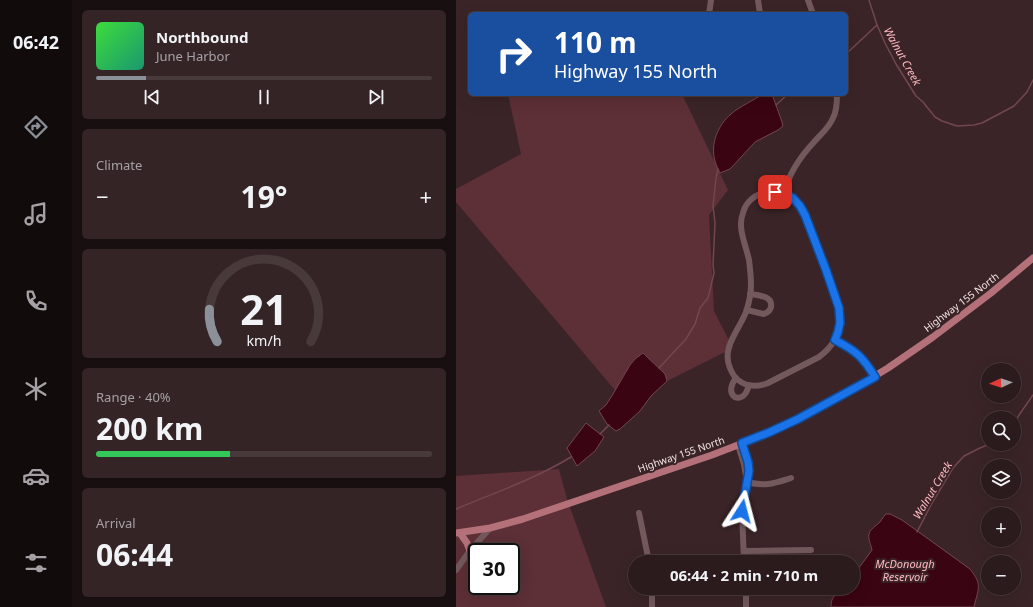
<!DOCTYPE html>
<meta charset="utf-8">
<style>
:root{--surface:#2c1b1d;--page:#342426;--text:#f1f3f6;--muted:#a6a1a4;--line:#48393b;--accent:#8c9099}
body{margin:0;font-family:"Noto Sans",sans-serif;background:var(--page);color:var(--text);height:100vh;display:flex;flex-direction:column;font-size:15px;white-space:nowrap}
*{box-sizing:border-box;margin:0}
p{font-size:13px;color:var(--muted)}
.icon{flex:none;width:22px;height:22px;fill:none;stroke:currentColor;stroke-width:2;stroke-linecap:round;stroke-linejoin:round}
.map{position:relative;flex:1;overflow:hidden}
.details{display:flex;flex-direction:column;gap:10px;padding:10px;background:#180f10;width:384px}
.details>*{flex:none}
.guide{position:absolute;left:12px;top:12px;width:380px;height:84px;border-radius:6px;box-shadow:0 4px 16px #0002,0 0 0 1px var(--line);background:#1a4fa0;color:#fff;overflow:hidden}
.needle{width:26px;rotate:267deg}
.buttons{position:absolute;left:525px;top:363px;display:grid;gap:8px}
.buttons a{display:grid;place-items:center;width:40px;height:40px;border-radius:50%;background:var(--surface);box-shadow:0 4px 16px #0002,0 0 0 1px var(--line);font-size:20px}
.speed{position:absolute;left:12px;top:543px;display:flex;gap:8px;font-size:20px;font-weight:700;text-align:center}
.speed>*{display:grid;place-content:center;width:52px;height:52px;border-radius:50%;background:var(--surface);box-shadow:0 4px 16px #0002,0 0 0 1px var(--line);line-height:1}
.speed .limit{border:2px solid #111;border-radius:6px;background:#fff;color:#111}
.pin{position:absolute;display:grid;place-items:center;width:34px;height:34px;color:#fff;margin:-17px;border-radius:8px;box-shadow:0 2px 6px #0006}
.me{position:absolute;width:44px;margin:-22px;rotate:9deg;stroke-linejoin:round;filter:drop-shadow(0 0 3px #0008)}
.turn{display:flex;align-items:center;gap:14px;height:84px;padding:0 20px;font-size:18px}
.turn .icon{width:52px;height:52px;stroke-width:2.5}
.turn b{display:block;font-size:28px;line-height:34px}
.big{font-size:30px;font-weight:700;line-height:1.1}
.details .card{flex:1;display:flex;flex-direction:column;justify-content:center;gap:6px;min-width:0;padding:0 14px;border-radius:6px;background:var(--page)}
.details .dial{align-items:center;gap:0}
.dial svg{height:104px;overflow:visible;fill:none;stroke:var(--line);stroke-width:7;stroke-linecap:round;text-anchor:middle}
.dial text{fill:var(--text);stroke:none}
.song{display:flex;align-items:center;gap:12px}
.cover{width:48px;height:48px;border-radius:6px;background:linear-gradient(135deg,hsl(120 70% 55%),hsl(160 70% 35%))}
.played{height:4px;border-radius:2px;background:linear-gradient(90deg,var(--accent) 15%,var(--line) 15%)}
.keys{display:flex;justify-content:space-around;direction:ltr}
.heat{display:flex;justify-content:space-between;align-items:center;font-size:22px;direction:ltr}
.charge{height:6px;border-radius:3px;background:linear-gradient(90deg,#34c759 40%,var(--line) 0)}
.trip{position:absolute;left:172px;top:555px;width:232px;height:40px;border-radius:20px;background:var(--surface);box-shadow:0 4px 16px #0002,0 0 0 1px var(--line);font-weight:700;line-height:40px;text-align:center}
main{display:flex;flex:1;min-height:0}
.menu{display:flex;flex-direction:column;width:72px;justify-content:space-around;align-items:center;background:#120b0c;color:var(--muted)}
.menu .icon{width:28px;height:28px}
.menu .current{color:var(--accent)}
.menu b{font-size:18px;color:var(--text)}
.map>svg:first-child{display:block}
</style>
<main>
<nav class="menu">
<b>06:42</b>
<svg class="icon current" aria-label="directions" viewBox="0 0 24 24"><path d="M12 3l9 9-9 9-9-9zM9 14v-3h6M13 9l2 2-2 2"/></svg>
<svg class="icon" aria-label="music" viewBox="0 0 24 24"><path d="M9 18V5l10-2v13"/><circle cx="6" cy="18" r="3"/><circle cx="16" cy="16" r="3"/></svg>
<svg class="icon" aria-label="phone" viewBox="0 0 24 24"><path d="M5 4h4l2 5-3 2q2 4 5 5l2-3 5 2v4C11 20 4 13 5 4z"/></svg>
<svg class="icon" aria-label="climate" viewBox="0 0 24 24"><path d="M12 3v18M4 7l16 10M4 17L20 7"/></svg>
<svg class="icon" aria-label="car" viewBox="0 0 24 24"><path d="M5 17H2v-5l4-1 3-4h7l3 4 3 1v5h-3M9 17h6M6 11h13"/><circle cx="7" cy="17" r="2"/><circle cx="17" cy="17" r="2"/></svg>
<svg class="icon" aria-label="filters" viewBox="0 0 24 24"><path d="M4 7h16M4 17h16"/><circle cx="9" cy="7" r="2"/><circle cx="15" cy="17" r="2"/></svg>
</nav>
<section class="details">
<div class="card">
<div class="song"><i class="cover"></i><div><b>Northbound</b><p>June Harbor</p></div></div>
<div class="played"></div>
<div class="keys"><svg class="icon" aria-label="previous" viewBox="0 0 24 24"><path d="M18 5L8 12l10 7zM5 5v14"/></svg><svg class="icon" aria-label="pause" viewBox="0 0 24 24"><path d="M8 5v14M16 5v14"/></svg><svg class="icon" aria-label="next" viewBox="0 0 24 24"><path d="M6 5l10 7-10 7zM19 5v14"/></svg></div>
</div>
<div class="card"><p>Climate</p>
<div class="heat"><a>−</a><b class="big">19°</b><a>+</a></div>
</div>
<div class="card dial"><svg viewBox="0 0 100 80">
<path d="M14 69A42 42 0 1 1 86 69"/>
<path d="M14 69A42 42 0 0 1 8 44" stroke="#8c9099"/>
<text x="50" y="56" font-size="32" font-weight="700">21</text>
<text x="50" y="72" font-size="11">km/h</text>
</svg></div>
<div class="card"><p>Range · 40%</p><b class="big">200 km</b><div class="charge"></div></div>
<div class="card"><p>Arrival</p><b class="big">06:44</b></div>
</section>
<div class="map">
<svg width="577" height="607" viewBox="0 0 577 607">
<rect width="100%" height="100%" fill="#3a2427"/>
<!-- green -->
<g fill="#5d2f36" fill-rule="evenodd">
<path d="M52,94H226L272,190L253,215L258,311L277,348L169,402L0,202V189L65,154Z"/>
<path d="M103,469L111,499L150,607H0V476ZM21,552H55V586H21Z"/>
</g>
<!-- water -->
<g fill="#3b0412" stroke="#724751">
<path d="M307,94H316L326,122L327,126L322,130L299,142L274,169L264,173C262,169 260,165 259,161C254,144 262,125 275,114C283,107 298,100 307,94Z"/>
<path d="M187,353L209,374L211,381L195,396L184,411L164,429L160,431L151,424L143,411L150,405L157,394L174,365L179,359Z"/>
<path d="M130,423L148,437L139,451L121,466L111,448Z"/>
<path d="M430,514H434L446,520L514,569C527,585 522,589 518,607H375C375,595 380,596 387,588H397V576L416,550C415,545 412,540 413,534C414,529 420,526 424,522C426,519 427,517 430,514Z"/>
</g>
<g fill="none" stroke-linecap="round" stroke-linejoin="round">
<!-- stream -->
<g stroke="#724751" stroke-width="1.5">
<path d="M413,0L421,25L429,43L440,64L460,96L467,102L479,117L486,121L501,126L518,125L526,123L558,106L571,92L577,80"/>
<path d="M390,54L421,25"/>
<path d="M320,105L332,94"/>
<path d="M203,368L230,339L239,324L244,308L252,298L258,273L257,265L259,223L257,206L260,178L262,169"/>
<path d="M558,424L563,415L577,395"/>
<path d="M144,434L153,425"/>
<path d="M0,509C38,493 81,478 115,457"/>
<path d="M461,532L476,503L497,468L508,456L524,448L534,444"/>
</g>
<!-- minor -->
<g stroke="#73595c" stroke-width="6">
<path d="M302,0L304,14"/>
<path d="M352,0L357,14"/>
<path d="M253,14L255,0"/>
<path d="M311,192C320,191 330,191 337,198C341,201 344,205 346,210C353,223 358,238 363,252C368,265 372,277 377,289C380,299 384,308 384,319C384,335 375,348 363,357L312,383C302,387 291,387 282,380C278,377 276,373 274,368C265,348 283,330 290,312C293,303 295,294 295,285C295,277 294,268 293,260C290,245 281,228 287,213C290,201 300,194 311,192Z"/>
<path d="M328,193C333,173 344,157 358,142C364,135 373,128 377,118C381,111 381,102 381,94"/>
<path d="M291,310L308,314C311,313 314,311 315,307C317,296 302,295 294,294"/>
<path d="M379,340C400,351 406,356 419,377"/>
<path d="M280,378C268,393 281,404 289,394C291,392 292,388 293,385"/>
<path d="M286,443L293,466L292,475L286,511L288,562"/>
<path d="M282,445L288,464L290,476"/>
<path d="M291,482C309,487 319,483 335,478"/>
<path d="M183,513L193,562"/>
<path d="M288,551L355,550"/>
<path d="M0,570L13,552L34,528"/>
<path d="M196,588V607"/>
<path d="M290,607V588"/>
</g>
<!-- major -->
<g stroke="#b47179" stroke-width="7">
<path d="M0,533L34,528L67,519L256,455L300,438L328,426L399,388L432,368L477,337L535,293L577,258"/>
<path d="M4,533L11,543L14,551"/>
</g>
</g>
<g fill="none" stroke-linecap="round" stroke-linejoin="round">
<defs>
<path id="route" d="M286,511L293,471L292,462L286,443L314,432L342,419L419,377C406,356 400,351 379,340L382,332L384,323L383,308L370,270L349,215L344,206L337,198L328,193L319,192"/>
</defs>
<!-- route casing -->
<use href="#route" stroke="#114b97" stroke-width="10"/>
<!-- route -->
<use href="#route" stroke="#1a73e8" stroke-width="7"/>
</g>
<g text-anchor="middle" dominant-baseline="central" stroke-width="4" stroke-linejoin="round" paint-order="stroke">
<!-- street labels -->
<g font-size="10" fill="#f2e3e4" stroke="#3a2427">
<text transform="translate(505 302) rotate(-37)">Highway 155 North</text>
<text transform="translate(225 454) rotate(-19)">Highway 155 North</text>
</g>
<!-- water labels -->
<g font-size="11" font-style="italic" fill="#ffb9c1" stroke="#3a2427">
<text transform="translate(447 56) rotate(61)">Walnut Creek</text>
<text transform="translate(476 490) rotate(-59)">Walnut Creek</text>
<text x="449" y="563">McDonough<tspan x="449" dy="13">Reservoir</tspan></text>
</g>
</g>
</svg>
<div class="buttons">
<a><svg class="needle" viewBox="-14 -14 28 28"><path d="M0-13l5 13h-10z" fill="#e53935"/><path d="M0 13l5-13h-10z" fill="#a6a1a4"/></svg></a>
<a><svg class="icon" aria-label="search" viewBox="0 0 24 24"><circle cx="10" cy="10" r="6"/><path d="M15 15l6 6"/></svg></a>
<a><svg class="icon" aria-label="layers" viewBox="0 0 24 24"><path d="M12 4l9 5-9 5-9-5zM3 14l9 5 9-5"/></svg></a>
<a>+</a>
<a>−</a>
</div>
<div class="speed"><div class="limit">30</div></div>
<div class="pin" style="left:319px;top:192px;background:#d93025"><svg class="icon" aria-label="arrive" viewBox="0 0 24 24"><path d="M6 21V4h12l-3 4 3 4H6"/></svg></div>
<svg class="me" style="left:286px;top:511px" viewBox="-20 -20 40 40"><path d="M0-17L14 15 0 8-14 15z" fill="#1a73e8" stroke="#fff" stroke-width="4"/></svg>
<div class="trip">06:44 · 2 min · 710 m</div>
<div class="guide">
<div class="turn"><svg class="icon" aria-label="right" viewBox="0 0 24 24"><path d="M7 20v-9h11M14 6l5 5-5 5"/></svg><div><b>110 m</b>Highway 155 North</div></div>
</div>
</div>
</main>
